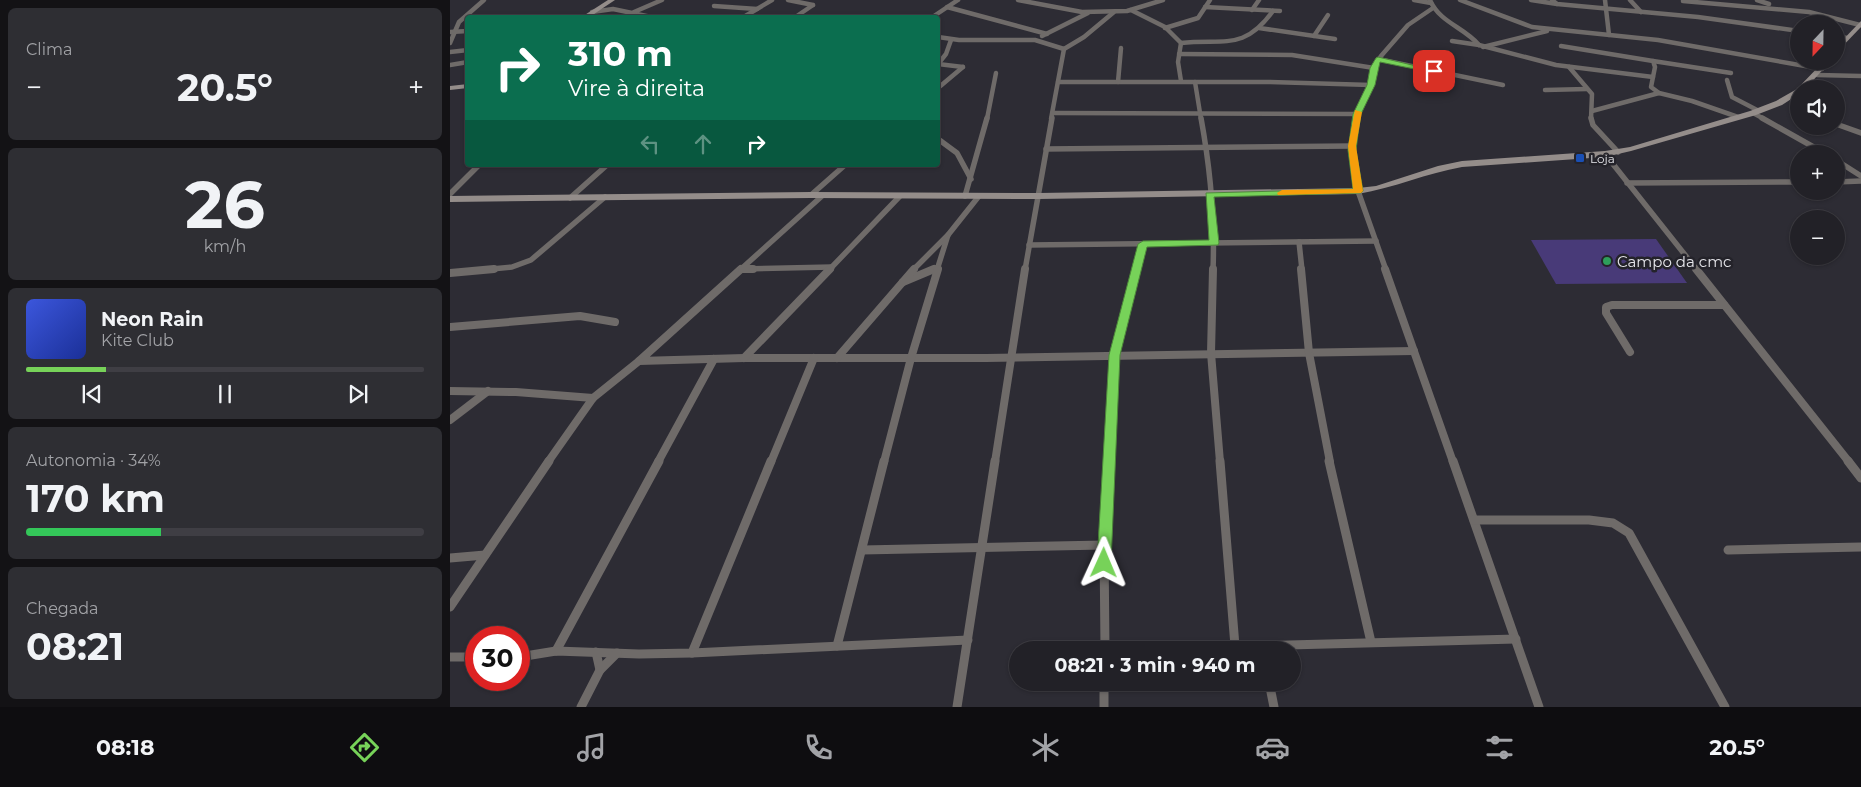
<!DOCTYPE html>
<html lang="pt">
<meta charset="utf-8">
<style>
:root{--surface:#222127;--page:#2e2e33;--text:#f1f3f6;--muted:#a2a3a7;--line:#3f3e44;--accent:#77d259}
body{margin:0;font-family:Montserrat,sans-serif;background:var(--page);color:var(--text);height:100vh;display:flex;flex-direction:column;font-size:19px;white-space:nowrap}
*{box-sizing:border-box;margin:0}
p{font-size:16px;color:var(--muted)}
.icon{flex:none;width:28px;height:28px;fill:none;stroke:currentColor;stroke-width:2;stroke-linecap:round;stroke-linejoin:round}
.map{position:relative;flex:1;overflow:hidden}
.side{display:flex;flex-direction:column;gap:8px;padding:8px;background:#131215;width:450px}
.side>*{flex:none}
.hud{position:absolute;left:15px;top:15px;width:475px;height:152px;border-radius:5px;box-shadow:0 1px 4px #0004,0 0 0 1px var(--line);background:#0b6e4f;color:#fff;overflow:hidden}
.needle{width:32px;rotate:202deg}
.fabs{position:absolute;left:1340px;top:15px;display:grid;gap:10px}
.fabs a{display:grid;place-items:center;width:55px;height:55px;border-radius:50%;background:var(--surface);box-shadow:0 1px 4px #0004,0 0 0 1px var(--line);font-size:25px}
.speed{position:absolute;left:15px;top:626px;display:flex;gap:10px;font-size:25px;font-weight:700;text-align:center}
.speed>*{display:grid;place-content:center;width:65px;height:65px;border-radius:50%;background:var(--surface);box-shadow:0 1px 4px #0004,0 0 0 1px var(--line);line-height:1}
.speed .limit{border:8px solid #d22;background:#fff;color:#111}
.pin{position:absolute;display:grid;place-items:center;width:42px;height:42px;color:#fff;margin:-21px;border-radius:10px;box-shadow:0 2px 8px #0006}
.me{position:absolute;width:55px;margin:-28px;rotate:1deg;stroke-linejoin:round;filter:drop-shadow(0 0 4px #0008)}
.turn{display:flex;align-items:center;gap:18px;height:105px;padding:0 20px;font-size:22px}
.turn .icon{width:65px;height:65px;stroke-width:2.5}
.turn b{display:block;font-size:35px;line-height:42px}
.lanes{display:flex;align-items:center;height:48px;padding:0 20px;background:#0003;justify-content:center;gap:25px;direction:ltr}
.lanes .off{opacity:.35}
.big{font-size:38px;font-weight:700;line-height:1.1}
.side .widget{flex:1;display:flex;flex-direction:column;justify-content:center;gap:8px;min-width:0;padding:0 18px;border-radius:8px;background:var(--page)}
.side .dial{align-items:center;gap:0}
.dial b{font-size:65px;line-height:1}
.song{display:flex;align-items:center;gap:15px}
.cover{width:60px;height:60px;border-radius:8px;background:linear-gradient(135deg,hsl(230 70% 55%),hsl(230 70% 35%))}
.played{height:5px;border-radius:2px;background:linear-gradient(90deg,var(--accent) 20%,var(--line) 20%)}
.keys{display:flex;justify-content:space-around;direction:ltr}
.heat{display:flex;justify-content:space-between;align-items:center;font-size:28px;direction:ltr}
.charge{height:8px;border-radius:4px;background:linear-gradient(90deg,#34c759 34%,var(--line) 0)}
.trip{position:absolute;left:559px;top:641px;width:292px;height:50px;border-radius:25px;background:var(--surface);box-shadow:0 1px 4px #0004,0 0 0 1px var(--line);font-weight:700;line-height:50px;text-align:center}
.tabs{display:flex;height:80px;justify-content:space-around;align-items:center;background:#0e0d10;color:var(--muted)}
.tabs .icon{width:35px;height:35px}
.tabs .current{color:var(--accent)}
.tabs b{font-size:22px;color:var(--text)}
main{display:flex;flex:1;min-height:0}
.map>svg:first-child{display:block}
</style>
<main>
<section class="side">
<div class="widget"><p>Clima</p>
<div class="heat"><a>−</a><b class="big">20.5°</b><a>+</a></div>
</div>
<div class="widget dial"><b>26</b><p>km/h</p></div>
<div class="widget">
<div class="song"><i class="cover"></i><div><b>Neon Rain</b><p>Kite Club</p></div></div>
<div class="played"></div>
<div class="keys"><svg class="icon" aria-label="previous" viewBox="0 0 24 24"><path d="M18 5L8 12l10 7zM5 5v14"/></svg><svg class="icon" aria-label="pause" viewBox="0 0 24 24"><path d="M8 5v14M16 5v14"/></svg><svg class="icon" aria-label="next" viewBox="0 0 24 24"><path d="M6 5l10 7-10 7zM19 5v14"/></svg></div>
</div>
<div class="widget"><p>Autonomia · 34%</p><b class="big">170 km</b><div class="charge"></div></div>
<div class="widget"><p>Chegada</p><b class="big">08:21</b></div>
</section>
<div class="map">
<svg width="1411" height="707" viewBox="0 0 1411 707">
<rect width="100%" height="100%" fill="#2d2c34"/>
<!-- green -->
<path fill="#483a78" d="M1206,239L1237,283L1106,284L1081,240Z"/>
<g fill="none" stroke-linecap="round" stroke-linejoin="round">
<!-- street-far3 -->
<g stroke="#6f6b69" stroke-width="4.5">
<path d="M338,0L363,5"/>
<path d="M568,0L632,12L677,11L713,0"/>
<path d="M964,0L981,3"/>
<path d="M980,0C990,23 1014,27 1029,45"/>
<path d="M1010,0L1082,27L1208,40L1372,69"/>
<path d="M1081,0L1107,4"/>
<path d="M1102,0L1107,4L1248,17L1349,31"/>
<path d="M1155,0L1159,35"/>
<path d="M1180,0L1191,12"/>
<path d="M1307,0L1319,4"/>
<path d="M1233,1L1359,12L1410,25"/>
<path d="M264,6L307,9"/>
<path d="M497,7L597,34"/>
<path d="M755,7L830,11"/>
<path d="M681,10L715,27L731,43L728,62L731,81"/>
<path d="M802,10L809,0"/>
<path d="M142,12L163,9L206,18"/>
<path d="M184,12L212,0"/>
<path d="M292,18L322,0"/>
<path d="M344,18L363,5"/>
<path d="M481,18L508,0"/>
<path d="M715,28L748,18L760,0"/>
<path d="M809,28L885,39"/>
<path d="M0,32L18,31"/>
<path d="M592,36L638,13"/>
<path d="M864,36L878,15"/>
<path d="M1386,36L1397,38"/>
<path d="M488,37L509,40H585L614,49"/>
<path d="M1002,41L1029,45L1106,65L1203,77"/>
<path d="M0,43L9,22L34,0"/>
<path d="M731,43C774,38 793,52 823,11"/>
<path d="M1111,46L1203,61L1205,67L1201,87L1209,93"/>
<path d="M1033,47L1097,31"/>
<path d="M0,52L18,50"/>
<path d="M729,54L842,55L924,68"/>
<path d="M928,59L1053,85"/>
<path d="M1203,61L1281,73"/>
<path d="M488,64L496,54L501,40"/>
<path d="M488,64L513,67"/>
<path d="M0,65L18,62"/>
<path d="M1119,67L1142,94L1141,119"/>
<path d="M1367,75L1411,76"/>
<path d="M1277,80L1282,97L1309,111"/>
<path d="M608,82H820L921,85"/>
<path d="M668,82L671,48"/>
<path d="M745,82L751,119"/>
<path d="M16,87L18,94"/>
<path d="M488,88L513,67"/>
<path d="M1095,90L1137,89"/>
<path d="M1142,111L1209,93L1242,101L1288,117"/>
<path d="M603,113L907,114"/>
<path d="M1303,113L1314,119"/>
<path d="M537,119L546,73"/>
<path d="M601,119L614,49L634,37L664,12"/>
<path d="M906,119L921,85L924,68L931,56L958,25L983,8"/>
</g>
<!-- street-far2 -->
<g stroke="#6f6b69" stroke-width="5.5">
<path d="M751,118C760,167 765,220 763,270"/>
<path d="M906,118L902,150L908,191L936,270"/>
<path d="M1141,118L1143,125L1168,152"/>
<path d="M1312,118L1376,154"/>
<path d="M1386,124L1411,133"/>
<path d="M488,139L507,153L521,179"/>
<path d="M596,149L902,146"/>
<path d="M1155,154L1247,270"/>
<path d="M1386,160L1411,176"/>
<path d="M1386,182L1411,181"/>
<path d="M1177,183L1349,182"/>
<path d="M0,194L29,165"/>
<path d="M361,195L395,165"/>
<path d="M515,196L537,118"/>
<path d="M120,198L157,165"/>
<path d="M849,242L852,270"/>
<path d="M579,245L926,241"/>
<path d="M292,269L382,267"/>
<path d="M31,270L62,267L81,260L155,197"/>
<path d="M290,270L372,196"/>
<path d="M379,270L450,196"/>
<path d="M463,270L498,235L529,196"/>
<path d="M481,270L488,267"/>
<path d="M487,270L498,235"/>
<path d="M575,270L602,118"/>
<path d="M686,270L693,244"/>
</g>
<!-- street-far1 -->
<g stroke="#6f6b69" stroke-width="8">
<path d="M291,269L189,361L294,358H536L964,351"/>
<path d="M292,269H303"/>
<path d="M763,269L761,353L770,462"/>
<path d="M851,269L859,353L880,462"/>
<path d="M935,269L1003,462"/>
<path d="M1246,269L1399,462"/>
<path d="M0,273L44,269"/>
<path d="M453,282L484,269"/>
<path d="M0,327L130,316L165,322"/>
<path d="M1180,352L1156,313V307L1162,305H1274"/>
<path d="M294,358L380,269"/>
<path d="M387,358L464,269"/>
<path d="M0,391L66,392L143,398"/>
<path d="M0,420L38,391"/>
<path d="M98,462L143,398L189,361"/>
<path d="M208,462L264,359"/>
<path d="M321,462L364,358"/>
<path d="M434,462L461,358L488,269"/>
<path d="M545,462L575,269"/>
<path d="M659,462L665,355L687,269"/>
</g>
<!-- street -->
<g stroke="#6f6b69" stroke-width="9">
<path d="M770,461L785,646"/>
<path d="M879,461L921,642"/>
<path d="M1003,461L1089,707"/>
<path d="M1398,461L1411,478"/>
<path d="M1024,520H1139L1163,523L1179,533L1275,707"/>
<path d="M412,550L654,545"/>
<path d="M1278,550L1411,547"/>
<path d="M0,558L35,555"/>
<path d="M0,607L99,461"/>
<path d="M387,646L434,461"/>
<path d="M655,650L1066,639"/>
<path d="M655,650L654,545L659,461"/>
<path d="M106,651L209,461"/>
<path d="M146,652L150,670"/>
<path d="M242,653L321,461"/>
<path d="M0,657H26"/>
<path d="M69,657L106,651L189,654L242,653L518,640"/>
<path d="M654,682V707"/>
<path d="M819,682L824,707"/>
<path d="M131,707L150,670L167,653"/>
<path d="M507,707L545,461"/>
</g>
<!-- secondary -->
<g fill="#948d8a" fill-rule="evenodd">
<path d="M158,0H165L138,18H130Z"/>
<path d="M1411,21V27L1386,53V47Z"/>
<path d="M1374,61H1381L1355,89H1349V94L1332,105L1306,115L1181,151L1155,157L1012,167C977,173 944,188 908,194L589,199L361,198L0,202V196L361,192L589,193L908,188L926,186L988,166L1012,161L1155,151L1180,147L1300,111L1326,101L1347,89Z"/>
<path d="M18,84V88L0,90V86Z"/>
</g>
</g>
<!-- route -->
<path fill="#77d259" stroke="#4d883a" d="M928,57L988,71L984,73L930,62L925,85L911,114L908,134L906,150L913,191L911,193L764,197L769,243L768,245L697,247L670,355L661,563L659,567L654,569L649,567L647,563L659,355L688,244L693,241L759,240L756,193L903,189L898,150L903,114L917,85L920,68L926,58Z"/>
<!-- slow -->
<path fill="#f59e0b" d="M905,110L912,112L906,146L913,191L911,193L828,195L827,193L832,190L903,189L898,146Z"/>
<!-- markers -->
<rect fill="#1a4fb4" stroke="#24232a" stroke-width="2" x="1125" y="153" width="10" height="10" rx="2.5"/>
<circle fill="#2e9e5b" stroke="#24232a" stroke-width="2" cx="1157" cy="261" r="5"/>
<g text-anchor="middle" dominant-baseline="central" stroke-width="5" stroke-linejoin="round" paint-order="stroke">
<!-- far-poi labels -->
<g font-size="12" fill="#e5e5ea" stroke="#24232a" text-anchor="start">
<text x="1140" y="158">Loja</text>
</g>
<!-- poi labels -->
<g font-size="15" fill="#e5e5ea" stroke="#24232a" text-anchor="start">
<text x="1167" y="261">Campo da cmc</text>
</g>
</g>
</svg>
<div class="fabs">
<a><svg class="needle" viewBox="-14 -14 28 28"><path d="M0-13l5 13h-10z" fill="#e53935"/><path d="M0 13l5-13h-10z" fill="#a2a3a7"/></svg></a>
<a><svg class="icon" aria-label="sound" viewBox="0 0 24 24"><path d="M4 9h4l5-4v14l-5-4H4zM17 9q2 3 0 6"/></svg></a>
<a>+</a>
<a>−</a>
</div>
<div class="speed"><div class="limit">30</div></div>
<div class="pin" style="left:984px;top:71px;background:#d93025"><svg class="icon" aria-label="arrive" viewBox="0 0 24 24"><path d="M6 21V4h12l-3 4 3 4H6"/></svg></div>
<svg class="me" style="left:654px;top:563px" viewBox="-20 -20 40 40"><path d="M0-17L14 15 0 8-14 15z" fill="#77d259" stroke="#fff" stroke-width="4"/></svg>
<div class="trip">08:21 · 3 min · 940 m</div>
<div class="hud">
<div class="turn"><svg class="icon" aria-label="right" viewBox="0 0 24 24"><path d="M7 20v-9h11M14 6l5 5-5 5"/></svg><div><b>310 m</b>Vire à direita</div></div>
<div class="lanes"><svg class="icon off" aria-label="left" viewBox="0 0 24 24"><path d="M17 20v-9H6M10 6l-5 5 5 5"/></svg><svg class="icon off" aria-label="ahead" viewBox="0 0 24 24"><path d="M12 20V5M6 11l6-6 6 6"/></svg><svg class="icon" aria-label="right" viewBox="0 0 24 24"><path d="M7 20v-9h11M14 6l5 5-5 5"/></svg></div>
</div>
</div>
</main>
<nav class="tabs">
<b>08:18</b>
<svg class="icon current" aria-label="directions" viewBox="0 0 24 24"><path d="M12 3l9 9-9 9-9-9zM9 14v-3h6M13 9l2 2-2 2"/></svg>
<svg class="icon" aria-label="music" viewBox="0 0 24 24"><path d="M9 18V5l10-2v13"/><circle cx="6" cy="18" r="3"/><circle cx="16" cy="16" r="3"/></svg>
<svg class="icon" aria-label="phone" viewBox="0 0 24 24"><path d="M5 4h4l2 5-3 2q2 4 5 5l2-3 5 2v4C11 20 4 13 5 4z"/></svg>
<svg class="icon" aria-label="climate" viewBox="0 0 24 24"><path d="M12 3v18M4 7l16 10M4 17L20 7"/></svg>
<svg class="icon" aria-label="car" viewBox="0 0 24 24"><path d="M5 17H2v-5l4-1 3-4h7l3 4 3 1v5h-3M9 17h6M6 11h13"/><circle cx="7" cy="17" r="2"/><circle cx="17" cy="17" r="2"/></svg>
<svg class="icon" aria-label="filters" viewBox="0 0 24 24"><path d="M4 7h16M4 17h16"/><circle cx="9" cy="7" r="2"/><circle cx="15" cy="17" r="2"/></svg>
<b>20.5°</b>
</nav>
